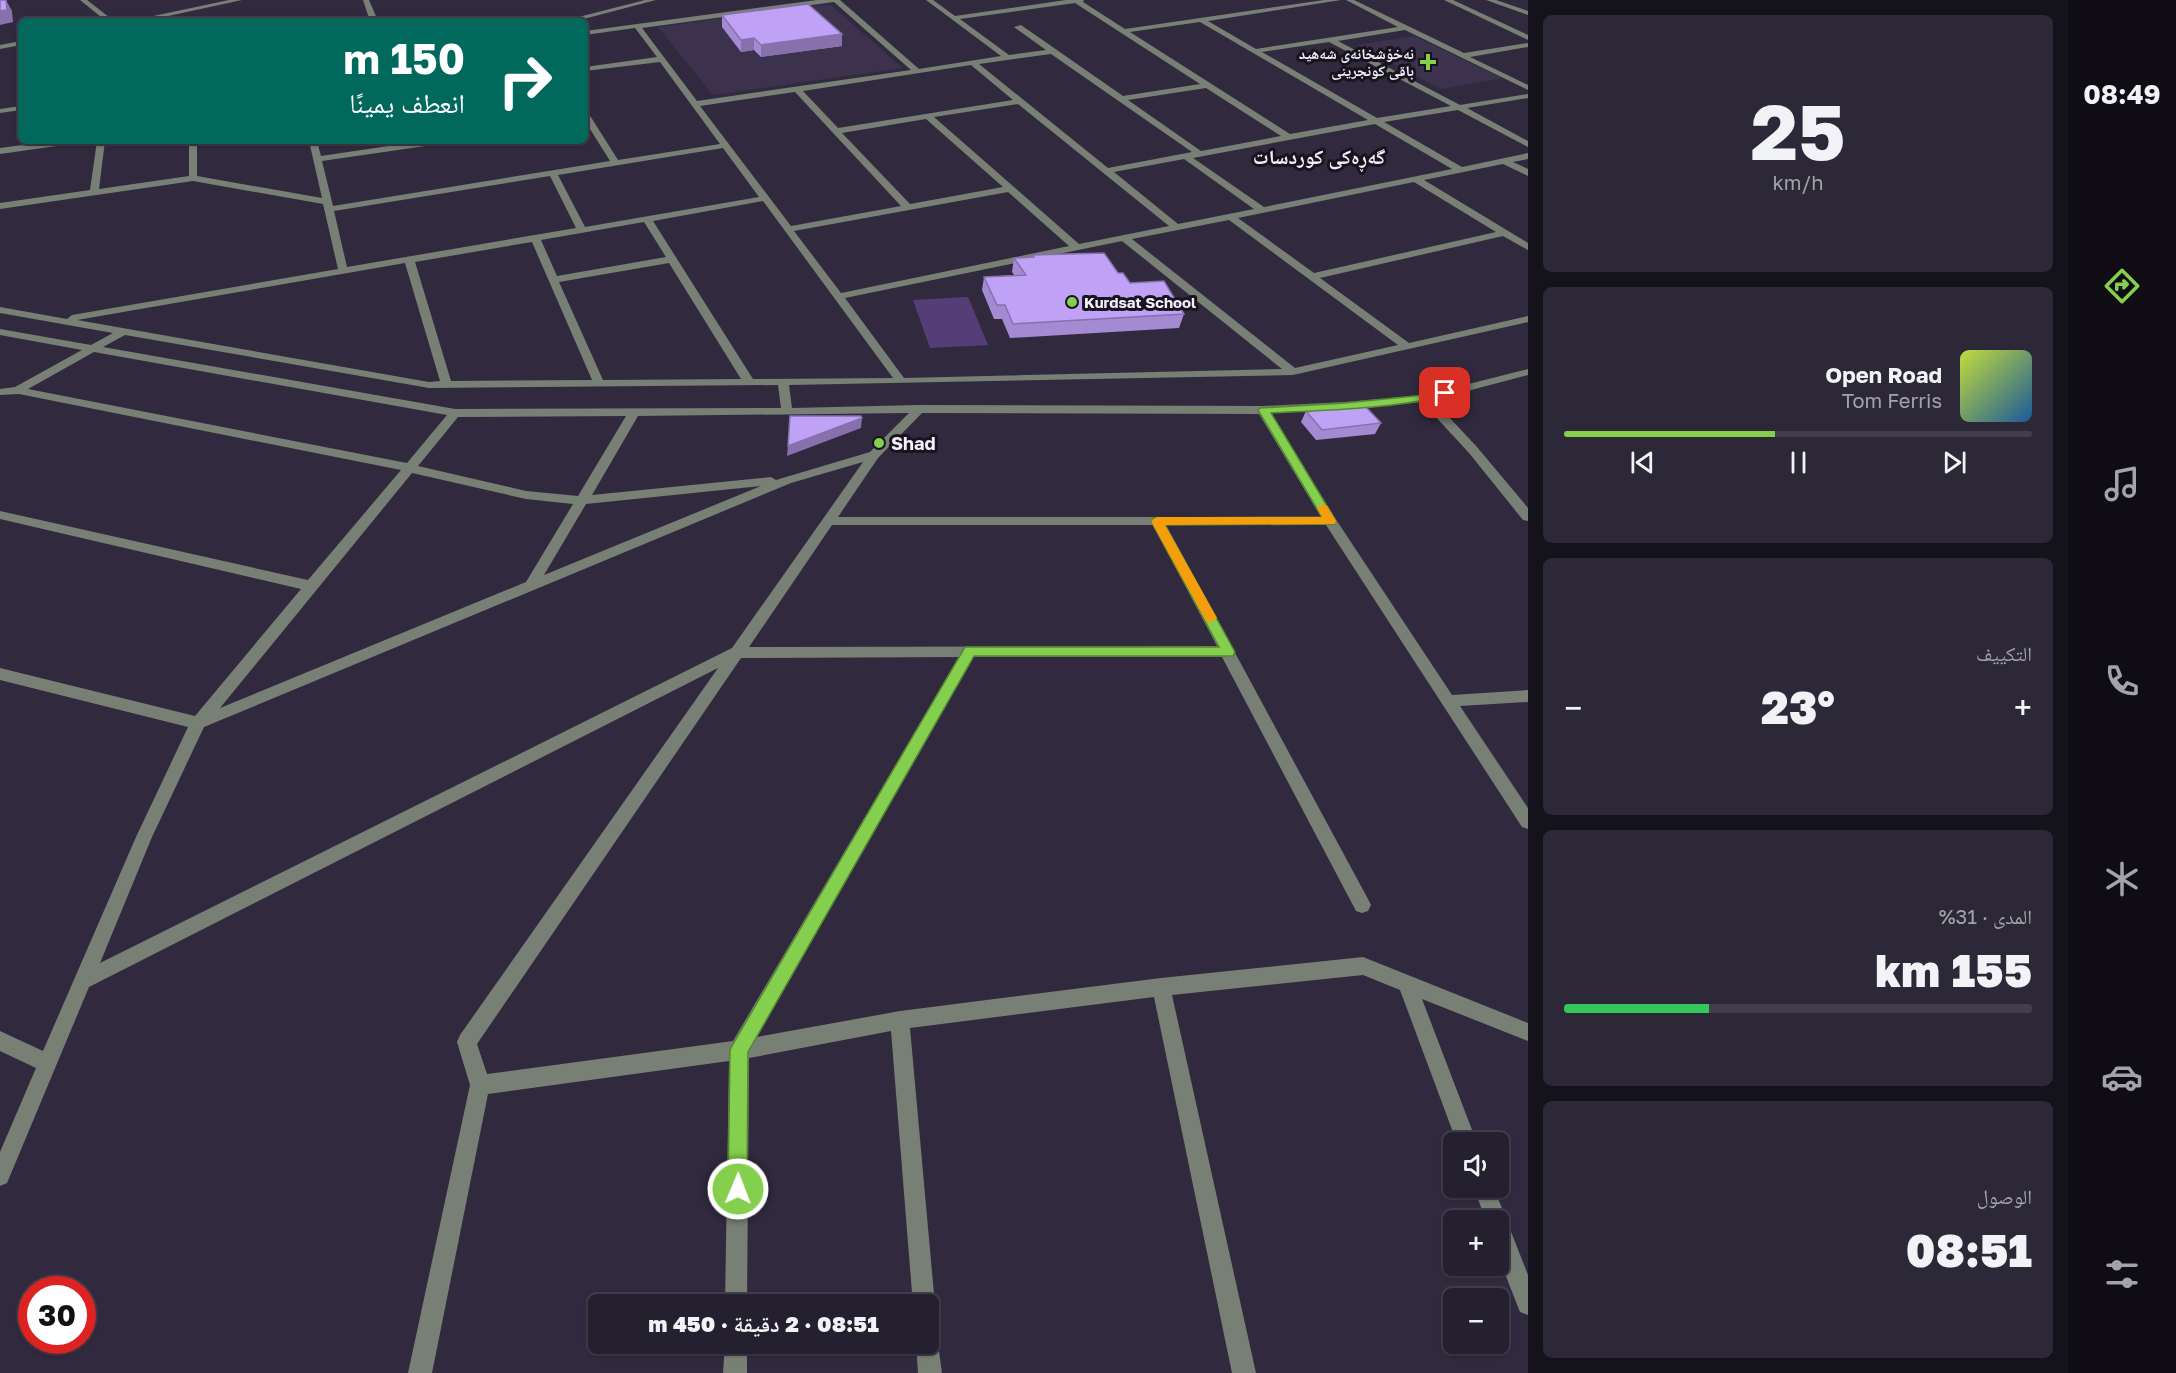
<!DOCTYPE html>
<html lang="ar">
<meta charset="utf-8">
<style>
:root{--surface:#25202f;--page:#2d2837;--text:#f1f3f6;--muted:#a3a3aa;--line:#423e4b;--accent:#84cf4d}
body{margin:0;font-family:"Golos Text","Noto Naskh Arabic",sans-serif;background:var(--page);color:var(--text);direction:rtl;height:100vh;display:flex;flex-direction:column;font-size:22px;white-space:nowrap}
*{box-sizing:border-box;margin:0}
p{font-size:20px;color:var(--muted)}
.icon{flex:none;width:33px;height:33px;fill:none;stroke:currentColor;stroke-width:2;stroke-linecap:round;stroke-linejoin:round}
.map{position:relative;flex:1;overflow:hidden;direction:ltr}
.drawer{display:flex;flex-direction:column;gap:15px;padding:15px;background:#14121a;width:540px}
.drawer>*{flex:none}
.top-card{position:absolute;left:18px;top:18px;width:570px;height:126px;border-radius:9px;box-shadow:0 2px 4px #0004,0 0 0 2px var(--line);direction:rtl;background:#00695c;color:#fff;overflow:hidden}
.tools{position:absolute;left:1443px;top:1132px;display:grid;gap:12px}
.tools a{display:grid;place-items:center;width:66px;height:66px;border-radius:9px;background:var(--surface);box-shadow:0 2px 4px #0004,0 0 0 2px var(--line);font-size:30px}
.speed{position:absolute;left:18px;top:1276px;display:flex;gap:12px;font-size:30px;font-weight:700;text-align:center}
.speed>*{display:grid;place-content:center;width:78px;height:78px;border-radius:50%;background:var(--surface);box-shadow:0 2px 4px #0004,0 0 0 2px var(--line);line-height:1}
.speed .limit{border:9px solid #d22;background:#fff;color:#111}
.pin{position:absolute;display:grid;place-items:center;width:51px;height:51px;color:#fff;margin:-26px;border-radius:12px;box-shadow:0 3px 9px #0006}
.me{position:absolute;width:66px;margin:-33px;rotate:1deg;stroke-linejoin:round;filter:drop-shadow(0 0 4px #0008)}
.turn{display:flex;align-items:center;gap:21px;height:126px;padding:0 24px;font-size:27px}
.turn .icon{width:78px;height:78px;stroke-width:2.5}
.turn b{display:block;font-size:42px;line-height:51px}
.big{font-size:45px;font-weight:800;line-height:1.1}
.drawer .tile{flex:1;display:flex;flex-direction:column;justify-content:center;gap:9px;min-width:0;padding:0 21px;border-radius:9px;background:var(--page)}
.drawer .dial{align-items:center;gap:0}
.dial b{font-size:78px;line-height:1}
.song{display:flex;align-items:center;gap:18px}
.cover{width:72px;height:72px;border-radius:9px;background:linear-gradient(135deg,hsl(70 70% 55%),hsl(210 70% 35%))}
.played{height:6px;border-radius:3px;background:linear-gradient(90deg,var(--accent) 45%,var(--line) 45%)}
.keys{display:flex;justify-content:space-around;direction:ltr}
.heat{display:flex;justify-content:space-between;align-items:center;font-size:33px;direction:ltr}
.charge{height:9px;border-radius:4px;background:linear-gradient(90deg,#34c759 31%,var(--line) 0)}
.trip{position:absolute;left:588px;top:1294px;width:351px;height:60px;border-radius:9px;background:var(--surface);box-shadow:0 2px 4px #0004,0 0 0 2px var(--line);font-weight:800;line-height:60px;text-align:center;direction:rtl}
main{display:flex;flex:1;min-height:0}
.menu{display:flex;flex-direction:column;width:108px;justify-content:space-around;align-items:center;background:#0f0d13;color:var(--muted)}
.menu .icon{width:42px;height:42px}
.menu .selected{color:var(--accent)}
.menu b{font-size:27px;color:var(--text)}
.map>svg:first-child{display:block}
</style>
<main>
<nav class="menu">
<b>08:49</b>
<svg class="icon selected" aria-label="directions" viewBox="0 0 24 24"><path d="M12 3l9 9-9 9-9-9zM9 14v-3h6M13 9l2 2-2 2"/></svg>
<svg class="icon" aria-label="music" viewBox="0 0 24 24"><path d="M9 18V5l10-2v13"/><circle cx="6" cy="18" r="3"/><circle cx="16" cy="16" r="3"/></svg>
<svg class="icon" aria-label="phone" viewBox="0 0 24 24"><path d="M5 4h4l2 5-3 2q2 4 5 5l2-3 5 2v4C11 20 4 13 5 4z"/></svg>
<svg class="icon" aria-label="climate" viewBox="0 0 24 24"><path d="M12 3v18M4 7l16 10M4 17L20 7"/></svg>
<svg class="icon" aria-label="car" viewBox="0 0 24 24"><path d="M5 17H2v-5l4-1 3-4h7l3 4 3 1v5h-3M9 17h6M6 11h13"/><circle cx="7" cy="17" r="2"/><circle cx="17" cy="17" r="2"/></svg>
<svg class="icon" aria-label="filters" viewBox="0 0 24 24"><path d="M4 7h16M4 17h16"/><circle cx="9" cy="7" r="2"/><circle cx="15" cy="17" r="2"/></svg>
</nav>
<section class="drawer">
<div class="tile dial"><b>25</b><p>km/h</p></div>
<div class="tile">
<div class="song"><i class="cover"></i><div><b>Open Road</b><p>Tom Ferris</p></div></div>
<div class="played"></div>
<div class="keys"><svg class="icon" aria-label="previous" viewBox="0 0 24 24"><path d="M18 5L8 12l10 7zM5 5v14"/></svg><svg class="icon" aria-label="pause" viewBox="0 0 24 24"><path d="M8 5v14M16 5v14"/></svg><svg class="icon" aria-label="next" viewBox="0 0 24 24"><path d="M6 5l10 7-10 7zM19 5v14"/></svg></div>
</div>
<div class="tile"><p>التكييف</p>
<div class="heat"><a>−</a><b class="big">23°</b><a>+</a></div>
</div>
<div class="tile"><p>المدى · 31%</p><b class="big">155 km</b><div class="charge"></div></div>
<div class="tile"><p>الوصول</p><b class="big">08:51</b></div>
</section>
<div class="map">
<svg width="1528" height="1373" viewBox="0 0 1528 1373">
<rect width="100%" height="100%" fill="#312a3f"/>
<!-- built -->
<g fill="#3c324e">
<path d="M830,4L902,68L713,95L658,27Z"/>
<path d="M1414,36L1502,78L1441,89L1357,45Z"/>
</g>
<!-- green -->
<path fill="#553e78" d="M968,297L988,345L930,348L913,300Z"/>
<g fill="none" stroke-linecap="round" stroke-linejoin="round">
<!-- minor -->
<g fill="#787f74" fill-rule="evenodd">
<path d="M80,0H87L114,21H106Z"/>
<path d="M229,0H242L145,21H130Z"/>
<path d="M363,0H369L378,21H370Z"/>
<path d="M645,0H656L576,21H563Z"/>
<path d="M817,0H840L919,69L1001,56L926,0H933L955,16L1066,0H1084L1083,2L1125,29L1324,0H1341L1208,21L1256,49L1398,27L1346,0H1354L1464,53L1528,43V47L1470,57L1528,85V90L1405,30L1338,41L1460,105L1528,94V98L1467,108L1528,141V147L1458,110L1384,122L1462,167L1528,153V159L1513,162L1528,169V176L1503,164L1424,180L1528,243V250L1503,236L1320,278L1409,343L1528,316V322L1293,375L789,385L792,408L919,405L1263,406L1345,402L1425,395L1528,369V375L1433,400L1477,447L1528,508V521L1523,520L1469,453L1422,402L1345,410L1271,413L1335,518L1452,695L1528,690V702L1460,706L1528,808V829L1522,827L1326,525H1166L1368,899L1371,905L1368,911L1362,913L1356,911L1222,657H974L757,1037L900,1011L1161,978L1363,957L1528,1023V1041L1422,999L1477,1143H1457L1400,990L1363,975L1172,995L1256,1373H1232L1154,997L910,1028L935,1305L932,1313L928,1314V1305H913L891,1031L749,1058L747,1305H725L729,1061L488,1094L432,1373H408L470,1085L457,1042L460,1035L718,668L89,987L7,1183L0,1186V1152L36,1068L0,1051V1031L43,1051L136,837L188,727L0,680V668L195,716L301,589L0,519V511L308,580L401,470L19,394L0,395V389L15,387L82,350L0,335V329L91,345L113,333L0,313V307L67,319L72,315L338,269L323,204L193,181L0,209V203L90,190L97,141H105L99,189L189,176V141H197V176L322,198L309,141H317L321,156L422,141H443L439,144L322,161L333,206L610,161L585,121V112L589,114L618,160L720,144L660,62L585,71V67L657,57L635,28L585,35V31ZM834,2L911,70L697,101L642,28ZM1075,3L1200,84L1123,96L1021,25L1014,27L1046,50L1009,55L960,19ZM1200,22L1368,120L1290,134L1130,32ZM1329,42L1451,106L1377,118L1262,52ZM1051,54L1192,152L1108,168L979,64ZM971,65L1013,100L838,128L803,91ZM1206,88L1281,136L1201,151L1128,100ZM795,92L901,206L791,226L700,106ZM1018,104L1169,226L1079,244L934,117ZM926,119L1003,187L910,204L842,133ZM1375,124L1452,169L1264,207L1193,158ZM723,148L759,197L585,227L558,175ZM1184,159L1254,209L1178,224L1114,172ZM550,176L576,228L347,267L334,211ZM1414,182L1496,232L1314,273L1238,218ZM1008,192L1069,246L841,293L794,231ZM763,201L893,378L753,379L653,221ZM1229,220L1398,345L1295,368L1132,239ZM644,222L666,257L557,276L541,240ZM1122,241L1282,369L904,378L845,298ZM532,242L592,380L451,381L415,262ZM405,263L440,381L429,382L77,320ZM669,263L741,379L603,380L559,282ZM125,335L429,388L778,385L781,408L455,409L103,347ZM94,352L447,415L407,463L28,389ZM909,413L870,452L776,480L771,477L592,495L638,416ZM922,413L1259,414L1321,517H838L878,458ZM626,416L578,496L526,491L418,466L458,417ZM863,462L732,648L100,963L152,837L204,727L791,483ZM412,473L526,499L573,504L526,582L220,708ZM761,486L544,575L586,504ZM832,525H1153L1217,646L749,647ZM959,657L733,1041L487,1074L477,1044L741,658Z"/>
<path d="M1444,0H1453L1528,35V40Z"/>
<path d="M1486,0H1496L1528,11V15Z"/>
<path d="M21,41V45L0,49V45Z"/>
<path d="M21,106V110L0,113V109Z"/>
<path d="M53,141H75L71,144L0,154V148Z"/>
<path d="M1474,1188H1494L1528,1275V1315L1520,1312L1498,1256V1221H1486Z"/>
<path d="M928,1333L935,1336L938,1344L942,1373H918L916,1344H928Z"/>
<path d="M725,1344H747V1373H723Z"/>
</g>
</g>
<!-- wall -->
<g fill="#a48ad3">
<path d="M722,15L842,34V46L761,57L754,50L741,52L722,27Z"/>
<path d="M1033,255L1118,273L1130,283L1184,314L1179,328L1010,338L1002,319H994L982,290L984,277L1014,275L1012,272L1014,258L1032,257Z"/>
<path d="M1306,411L1381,423L1375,434L1316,440L1301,422Z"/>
</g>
<!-- shaded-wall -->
<g fill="#8671ac">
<path d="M6,0L12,11L13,22L0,25V11Z"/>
<path d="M842,34V46L761,57V45Z"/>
<path d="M754,38V50L741,52V40Z"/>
<path d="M862,418L861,428L787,456L788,446Z"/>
</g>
<!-- building -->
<g fill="#bfa1f5" stroke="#8671ac" stroke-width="1.5">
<path d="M0,0H6L7,10L0,11Z"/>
<path d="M808,4L842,34L761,45L754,38L741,40L722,15Z"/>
<path d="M1104,253L1118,273H1123L1130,283L1164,281L1184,314L1013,324L1005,305H997L984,277L1026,275L1014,258L1034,257L1033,255Z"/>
<path d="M1364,405L1381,423L1322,430L1306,411Z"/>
<path d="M790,416H861L862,418L788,446Z"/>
</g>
<!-- route -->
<path fill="#84cf4d" stroke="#568732" stroke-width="1.5" d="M1445,390H1449V395C1391,409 1330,410 1271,413L1336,521L1335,524L1165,525L1235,652L1233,656H974L748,1052L747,1189L744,1196L738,1199L731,1196L728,1189L730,1050L733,1044L965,647H1219L1151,521L1153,518L1322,517L1258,410L1260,408L1345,403L1425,395Z"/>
<!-- slow -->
<path fill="#f59e0b" d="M1323,504L1327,506L1336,521L1335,524L1165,525L1217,618L1210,623L1206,621L1151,521L1157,517H1322L1317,508Z"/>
<!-- markers -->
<g fill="#84cf4d" stroke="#18141e" stroke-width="2">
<path d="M1425 53h6v6h6v6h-6v6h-6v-6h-6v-6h6z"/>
<circle cx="1072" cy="302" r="6"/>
<circle cx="879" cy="443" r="6"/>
</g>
<g text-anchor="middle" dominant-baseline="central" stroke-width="6" stroke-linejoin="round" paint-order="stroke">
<!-- far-poi labels -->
<g font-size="15" font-weight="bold" fill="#f3eefd" stroke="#18141e" text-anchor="end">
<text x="1414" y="53">نەخۆشخانەی شەهید<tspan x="1414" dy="17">باقی کونجرینی</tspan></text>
<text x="1084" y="302" text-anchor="start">Kurdsat School</text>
</g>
<!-- poi labels -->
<g font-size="18" font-weight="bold" fill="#f3eefd" stroke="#18141e" text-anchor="start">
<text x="891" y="443">Shad</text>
</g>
<!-- far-district labels -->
<g font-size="20" font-weight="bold" fill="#f3eefd" stroke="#18141e">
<text x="1319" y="156">گەڕەکی کوردسات</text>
</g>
</g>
</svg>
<div class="tools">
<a><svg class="icon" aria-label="sound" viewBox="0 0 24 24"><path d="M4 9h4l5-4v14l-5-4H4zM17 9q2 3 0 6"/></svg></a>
<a>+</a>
<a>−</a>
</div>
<div class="speed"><div class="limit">30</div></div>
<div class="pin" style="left:1445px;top:393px;background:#d93025"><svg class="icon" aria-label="arrive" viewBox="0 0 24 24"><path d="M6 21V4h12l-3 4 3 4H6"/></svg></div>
<svg class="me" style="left:738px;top:1189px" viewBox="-20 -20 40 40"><circle r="17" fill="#84cf4d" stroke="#fff" stroke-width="3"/><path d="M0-11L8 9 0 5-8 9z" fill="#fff"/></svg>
<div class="trip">08:51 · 2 دقيقة · 450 m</div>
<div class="top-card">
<div class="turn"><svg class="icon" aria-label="right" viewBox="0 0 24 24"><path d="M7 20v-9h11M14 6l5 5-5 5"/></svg><div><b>150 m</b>انعطف يمينًا</div></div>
</div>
</div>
</main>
